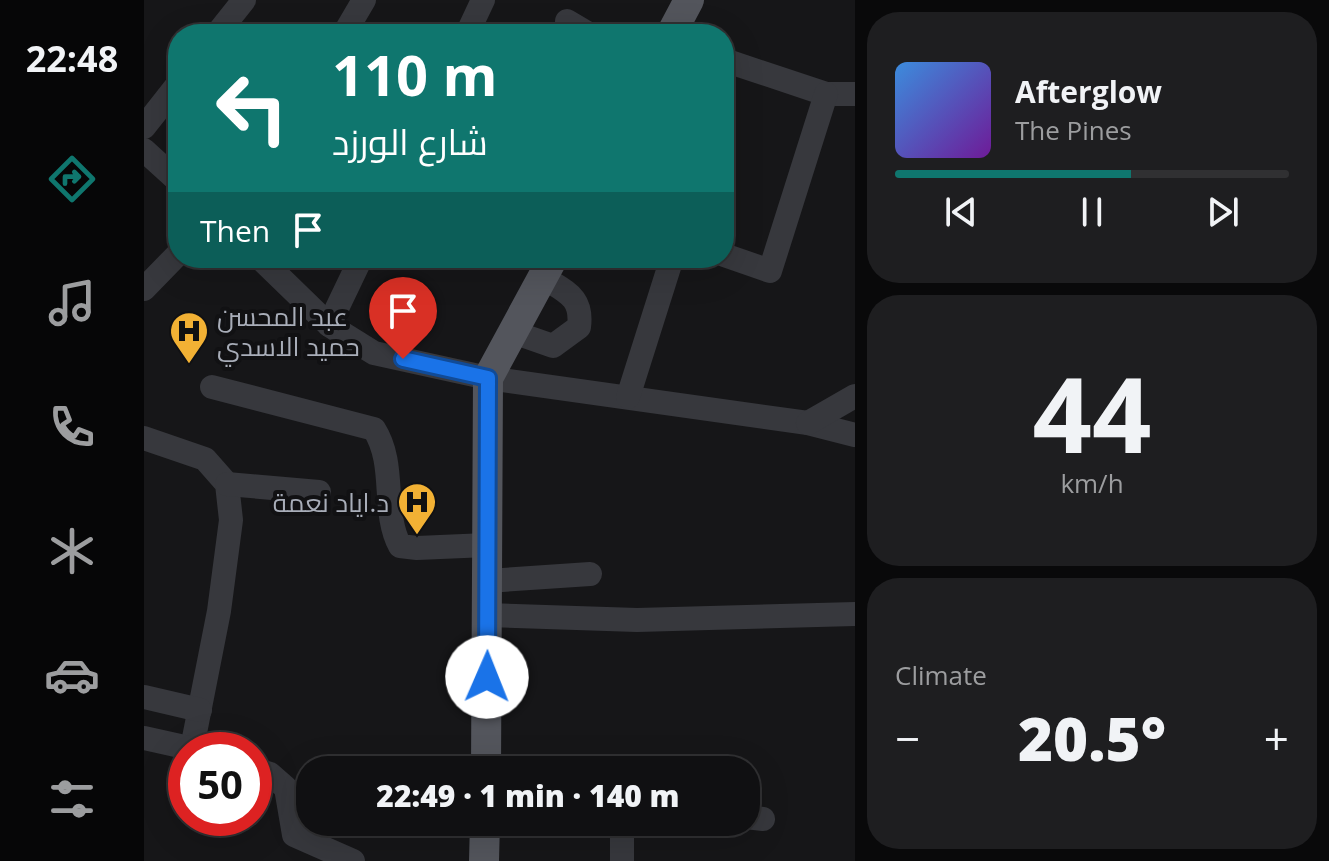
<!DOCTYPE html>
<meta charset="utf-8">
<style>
:root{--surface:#101012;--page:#1e1e20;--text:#f1f3f6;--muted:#9c9d9f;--line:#303032;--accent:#0f766e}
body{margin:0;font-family:"Open Sans",Cairo,sans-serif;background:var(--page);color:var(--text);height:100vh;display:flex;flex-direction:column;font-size:30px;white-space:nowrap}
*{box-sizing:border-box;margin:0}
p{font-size:26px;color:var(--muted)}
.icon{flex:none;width:44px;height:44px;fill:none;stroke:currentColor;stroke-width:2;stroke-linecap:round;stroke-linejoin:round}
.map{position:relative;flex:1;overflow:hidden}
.drawer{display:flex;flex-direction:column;gap:12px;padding:12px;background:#09090a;width:474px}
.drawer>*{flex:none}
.top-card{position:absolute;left:24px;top:24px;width:566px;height:244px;border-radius:32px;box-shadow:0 8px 32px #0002,0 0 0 2px var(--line);background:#0f766e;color:#fff;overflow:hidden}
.speed{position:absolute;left:24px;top:732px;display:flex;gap:16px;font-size:40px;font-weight:700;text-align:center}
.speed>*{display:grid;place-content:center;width:104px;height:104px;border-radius:50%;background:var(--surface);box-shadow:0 8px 32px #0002,0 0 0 2px var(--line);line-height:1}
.speed .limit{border:12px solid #d22;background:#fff;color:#111}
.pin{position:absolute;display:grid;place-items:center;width:68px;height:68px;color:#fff;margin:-82px -34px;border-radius:50% 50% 50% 0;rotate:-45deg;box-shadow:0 0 8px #0007}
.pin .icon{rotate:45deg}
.me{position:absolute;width:88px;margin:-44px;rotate:1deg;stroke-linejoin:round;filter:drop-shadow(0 0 6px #0008)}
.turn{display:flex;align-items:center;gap:28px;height:168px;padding:0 32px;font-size:36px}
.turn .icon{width:104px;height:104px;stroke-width:2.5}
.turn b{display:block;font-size:56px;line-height:68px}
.then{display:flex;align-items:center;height:76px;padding:0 32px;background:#0003;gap:16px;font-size:30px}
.big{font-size:60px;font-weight:800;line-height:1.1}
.drawer .card{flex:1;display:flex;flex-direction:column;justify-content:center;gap:12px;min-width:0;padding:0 28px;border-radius:32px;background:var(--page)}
.drawer .dial{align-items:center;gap:0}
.dial b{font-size:104px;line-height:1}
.song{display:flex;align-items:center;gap:24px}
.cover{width:96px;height:96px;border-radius:12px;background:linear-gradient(135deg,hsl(210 70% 55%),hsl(280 70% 35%))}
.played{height:8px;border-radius:4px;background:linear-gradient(90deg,var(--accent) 60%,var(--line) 60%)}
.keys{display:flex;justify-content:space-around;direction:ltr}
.heat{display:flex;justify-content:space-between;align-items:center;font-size:44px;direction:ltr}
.trip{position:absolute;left:152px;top:756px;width:464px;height:80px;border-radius:32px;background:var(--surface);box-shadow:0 8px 32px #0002,0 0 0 2px var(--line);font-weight:800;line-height:80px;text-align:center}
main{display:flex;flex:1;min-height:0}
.menu{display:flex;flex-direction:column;width:144px;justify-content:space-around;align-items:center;background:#060607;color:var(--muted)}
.menu .icon{width:56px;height:56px}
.menu .active{color:var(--accent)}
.menu b{font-size:36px;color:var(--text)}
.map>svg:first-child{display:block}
</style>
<main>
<nav class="menu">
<b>22:48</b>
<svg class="icon active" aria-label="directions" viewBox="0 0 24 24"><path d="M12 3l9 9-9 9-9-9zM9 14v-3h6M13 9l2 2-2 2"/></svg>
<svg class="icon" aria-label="music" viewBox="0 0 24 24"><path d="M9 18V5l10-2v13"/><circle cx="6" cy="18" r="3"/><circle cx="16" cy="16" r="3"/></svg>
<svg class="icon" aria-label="phone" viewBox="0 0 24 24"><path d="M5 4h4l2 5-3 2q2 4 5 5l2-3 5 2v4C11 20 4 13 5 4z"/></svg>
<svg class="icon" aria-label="climate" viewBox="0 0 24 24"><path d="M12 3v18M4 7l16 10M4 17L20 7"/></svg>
<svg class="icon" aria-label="car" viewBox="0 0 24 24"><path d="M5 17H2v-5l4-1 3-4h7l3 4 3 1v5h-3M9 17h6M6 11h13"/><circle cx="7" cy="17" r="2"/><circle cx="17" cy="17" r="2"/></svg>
<svg class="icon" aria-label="filters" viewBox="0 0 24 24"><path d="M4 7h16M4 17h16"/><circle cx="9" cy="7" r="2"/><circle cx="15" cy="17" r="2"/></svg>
</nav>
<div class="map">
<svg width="711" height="861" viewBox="0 0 711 861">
<rect width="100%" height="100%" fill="#161618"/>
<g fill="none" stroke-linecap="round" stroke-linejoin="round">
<!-- minor -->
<g stroke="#37383d" stroke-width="24">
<path d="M423,21L445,34"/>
<path d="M73,34L100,0"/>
<path d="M200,34L220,0"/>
<path d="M323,34L339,0"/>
<path d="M580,60L682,94H711"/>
<path d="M0,127L34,84"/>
<path d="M0,150L34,181"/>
<path d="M580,255L626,271L682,94"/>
<path d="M116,258L185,325L230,353L344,378L664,423L711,435"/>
<path d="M0,289L34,254"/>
<path d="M185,325L217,258"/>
<path d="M369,332L409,346L435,327C439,296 421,292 399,277"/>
<path d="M68,387L230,429C253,465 237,510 256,546L273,548L343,545"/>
<path d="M484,397L528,258"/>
<path d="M664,423L711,396"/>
<path d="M0,438L61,459L83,484L87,520L75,611L48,748"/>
<path d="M83,484L175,492"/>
<path d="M343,581L446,574"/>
<path d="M344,615L493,620L711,614"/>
<path d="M0,697L56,710"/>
<path d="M0,738L54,750"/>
<path d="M110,769L126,774L142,788L150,835L209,861"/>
<path d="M602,817L619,819"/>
<path d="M478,822V861"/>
</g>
<!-- major -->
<g stroke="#53555c" stroke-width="30">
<path d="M527,34L545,0"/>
<path d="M342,770L344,378L409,258"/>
<path d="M340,861L341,822"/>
</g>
</g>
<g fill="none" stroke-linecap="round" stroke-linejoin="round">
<defs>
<path id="route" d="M259,359L344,378L343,677"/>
</defs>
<!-- route casing -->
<use href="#route" stroke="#114b97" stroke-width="20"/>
<!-- route -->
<use href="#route" stroke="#1a73e8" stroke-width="14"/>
</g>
<!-- icons -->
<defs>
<symbol id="hospital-pin" viewBox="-11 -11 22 30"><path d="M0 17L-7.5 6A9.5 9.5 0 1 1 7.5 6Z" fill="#f2b134" stroke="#111113"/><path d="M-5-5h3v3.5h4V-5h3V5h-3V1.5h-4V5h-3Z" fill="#111"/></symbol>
</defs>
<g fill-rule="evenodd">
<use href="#hospital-pin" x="23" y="309" width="44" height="60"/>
<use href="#hospital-pin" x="251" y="480" width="44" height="60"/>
</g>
<g text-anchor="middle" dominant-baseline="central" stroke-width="8" stroke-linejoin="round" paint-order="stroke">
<!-- poi labels -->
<g font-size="26" fill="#a8adb8" stroke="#111113" text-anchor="start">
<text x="73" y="316">عبد المحسن<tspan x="73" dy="30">حميد الاسدي</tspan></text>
<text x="245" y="502" text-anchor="end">د.اياد نعمة</text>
</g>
</g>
</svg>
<div class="speed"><div class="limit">50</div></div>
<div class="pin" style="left:259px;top:359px;background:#d93025"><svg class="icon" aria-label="arrive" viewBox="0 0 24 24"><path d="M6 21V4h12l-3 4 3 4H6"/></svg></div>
<svg class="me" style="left:343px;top:677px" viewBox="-20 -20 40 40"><circle r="19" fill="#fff"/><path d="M0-13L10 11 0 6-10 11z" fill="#1a73e8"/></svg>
<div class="trip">22:49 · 1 min · 140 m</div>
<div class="top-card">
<div class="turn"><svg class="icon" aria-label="left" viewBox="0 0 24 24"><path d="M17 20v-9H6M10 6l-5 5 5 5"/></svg><div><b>110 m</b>شارع الورزد</div></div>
<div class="then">Then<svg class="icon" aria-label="arrive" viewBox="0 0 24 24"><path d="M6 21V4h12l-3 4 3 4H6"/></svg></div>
</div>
</div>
<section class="drawer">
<div class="card">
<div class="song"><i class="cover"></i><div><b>Afterglow</b><p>The Pines</p></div></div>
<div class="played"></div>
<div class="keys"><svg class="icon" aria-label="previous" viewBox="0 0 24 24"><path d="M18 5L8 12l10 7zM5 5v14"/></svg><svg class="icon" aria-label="pause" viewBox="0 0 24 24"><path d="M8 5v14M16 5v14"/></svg><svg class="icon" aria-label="next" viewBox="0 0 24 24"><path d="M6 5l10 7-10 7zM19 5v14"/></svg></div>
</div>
<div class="card dial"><b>44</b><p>km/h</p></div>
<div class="card"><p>Climate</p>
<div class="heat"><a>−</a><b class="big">20.5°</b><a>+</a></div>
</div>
</section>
</main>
